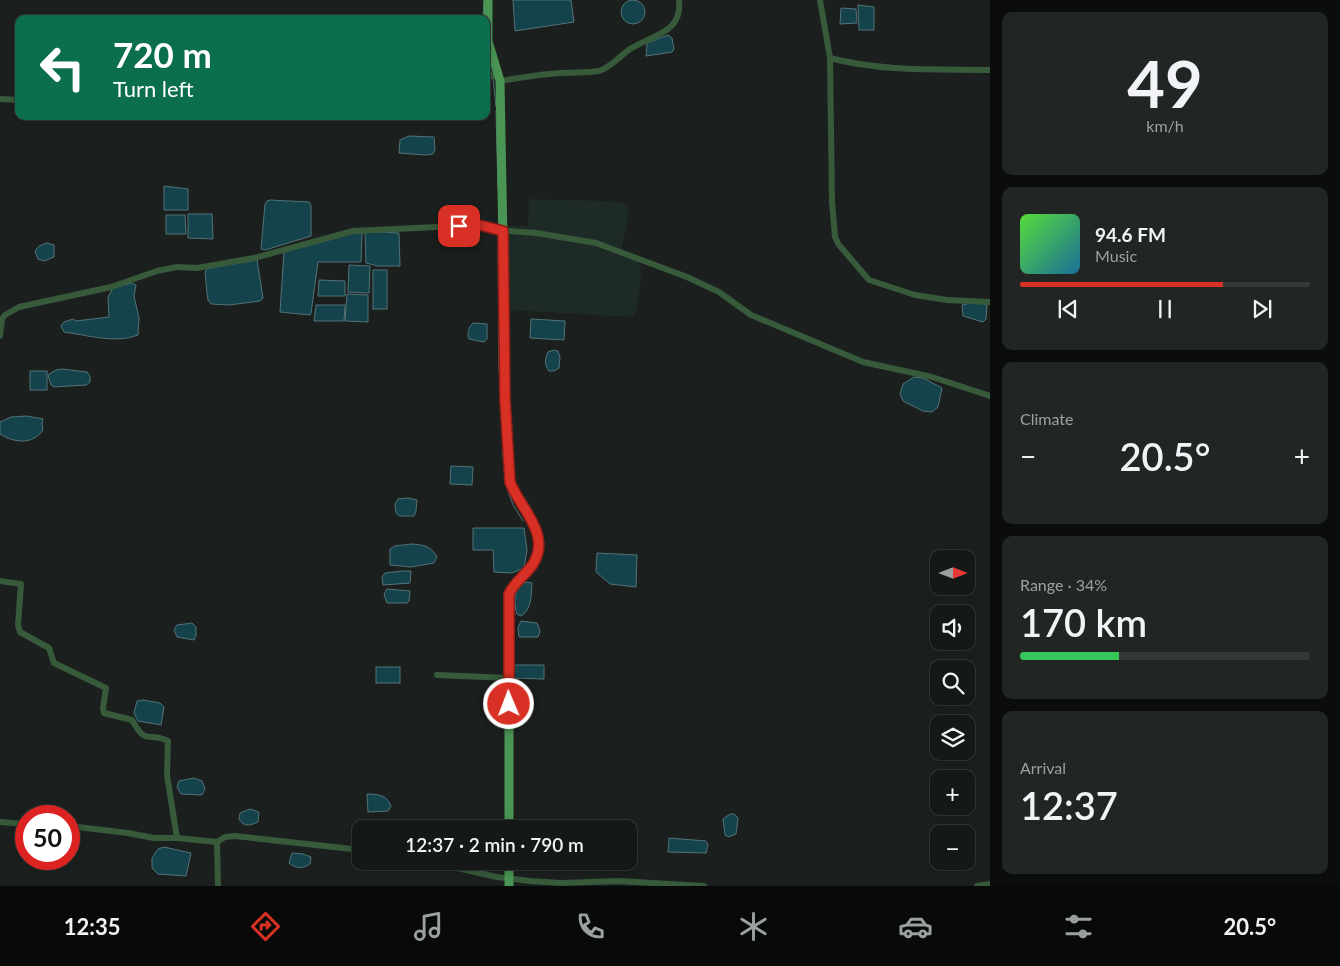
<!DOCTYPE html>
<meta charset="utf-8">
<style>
:root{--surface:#141816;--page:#212523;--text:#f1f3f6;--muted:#9da0a1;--line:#333735;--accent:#d93025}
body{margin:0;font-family:Lato,sans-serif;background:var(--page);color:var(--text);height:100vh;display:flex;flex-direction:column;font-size:19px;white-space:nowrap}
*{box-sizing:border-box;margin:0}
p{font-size:16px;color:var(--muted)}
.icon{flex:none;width:28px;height:28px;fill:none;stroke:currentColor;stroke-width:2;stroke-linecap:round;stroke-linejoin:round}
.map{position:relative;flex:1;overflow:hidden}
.details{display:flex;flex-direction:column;gap:12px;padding:12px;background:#0b0d0c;width:350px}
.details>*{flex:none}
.banner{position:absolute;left:15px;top:15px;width:475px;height:105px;border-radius:10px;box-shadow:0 2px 8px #0003,0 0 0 1px var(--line);background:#0b6e4f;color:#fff;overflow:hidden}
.needle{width:32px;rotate:90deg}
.fabs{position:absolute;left:930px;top:550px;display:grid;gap:10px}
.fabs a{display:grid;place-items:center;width:45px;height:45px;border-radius:10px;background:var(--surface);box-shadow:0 2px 8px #0003,0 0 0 1px var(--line);font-size:25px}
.speed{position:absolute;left:15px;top:805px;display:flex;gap:10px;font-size:25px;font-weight:700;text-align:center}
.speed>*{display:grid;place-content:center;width:65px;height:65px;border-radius:50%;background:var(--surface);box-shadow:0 2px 8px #0003,0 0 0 1px var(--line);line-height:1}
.speed .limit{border:8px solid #d22;background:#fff;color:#111}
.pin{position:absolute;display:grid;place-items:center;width:42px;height:42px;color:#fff;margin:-21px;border-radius:10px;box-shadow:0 2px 8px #0006}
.me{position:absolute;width:55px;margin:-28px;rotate:359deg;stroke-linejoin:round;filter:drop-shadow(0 0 4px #0008)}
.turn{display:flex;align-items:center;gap:18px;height:105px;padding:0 15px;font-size:22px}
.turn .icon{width:65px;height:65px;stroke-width:2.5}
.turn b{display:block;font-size:35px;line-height:42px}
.big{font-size:38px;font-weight:600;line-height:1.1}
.details .tile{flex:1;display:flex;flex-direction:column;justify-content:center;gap:8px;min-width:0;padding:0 18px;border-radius:10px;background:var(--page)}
.details .dial{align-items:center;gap:0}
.dial b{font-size:65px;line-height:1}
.song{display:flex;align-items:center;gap:15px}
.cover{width:60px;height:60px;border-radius:8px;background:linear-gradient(135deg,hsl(110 70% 55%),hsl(200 70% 35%))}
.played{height:5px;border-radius:2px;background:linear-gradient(90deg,var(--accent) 70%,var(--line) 70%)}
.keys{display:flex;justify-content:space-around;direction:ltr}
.heat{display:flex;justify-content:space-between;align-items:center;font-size:28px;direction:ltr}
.charge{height:8px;border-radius:4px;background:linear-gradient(90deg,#34c759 34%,var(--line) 0)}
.trip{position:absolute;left:352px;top:820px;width:285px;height:50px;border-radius:10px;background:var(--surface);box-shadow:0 2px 8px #0003,0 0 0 1px var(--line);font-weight:600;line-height:50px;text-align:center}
.tab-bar{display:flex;height:80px;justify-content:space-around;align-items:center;background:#080a09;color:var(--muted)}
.tab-bar .icon{width:35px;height:35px}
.tab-bar .selected{color:var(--accent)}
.tab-bar b{font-size:22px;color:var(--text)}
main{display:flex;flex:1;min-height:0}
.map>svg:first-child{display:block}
</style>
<main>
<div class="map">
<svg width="990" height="886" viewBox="0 0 990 886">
<rect width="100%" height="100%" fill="#1b201e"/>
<!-- built -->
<path fill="#1e2a25" d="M529,199L604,201L624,203L628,206L627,226L622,244V255L639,261L642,274L637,308L633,317L509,310L505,225L528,226Z"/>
<!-- water -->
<g fill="#15434b" stroke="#527378">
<path d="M513,0H571L574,22L515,31Z"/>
<circle cx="633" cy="12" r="12"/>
<path d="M858,5L874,7V30H859Z"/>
<path d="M841,8L856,9L857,23L840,24Z"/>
<path d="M668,35L672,38L674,49L672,52L646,56L647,43Z"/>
<path d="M409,136L434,137L435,150L433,154L425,155L399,153L400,140Z"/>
<path d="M164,186L188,189V210H164Z"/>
<path d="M270,200L309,202L311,205V236L265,250L261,249L265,204L267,201Z"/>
<path d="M188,214H212L213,239L188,238Z"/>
<path d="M166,215H185L186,234H166Z"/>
<path d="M365,231L399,233L400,266H378L366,263Z"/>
<path d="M354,233H362L361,262H318L311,313L310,315L280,312L284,252Z"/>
<path d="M47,243L54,245V257L44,261L38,259L35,251L39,246Z"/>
<path d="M257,260L263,298L260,301L229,305L211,304L208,300L207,293L205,272L208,268Z"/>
<path d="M349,265L370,266L369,293L348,292Z"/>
<rect x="373" y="270" width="14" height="39"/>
<path d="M319,280L345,281V296H318Z"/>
<path d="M132,283L136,285L134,296L139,318L138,335C114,344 88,335 64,332L61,326L64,322L73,319L76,321L109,317L108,297L113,288Z"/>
<path d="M347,294L368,295V322L345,321Z"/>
<path d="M975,302L987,305L986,319L983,322L963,316L962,305Z"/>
<path d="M316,305H345L344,321H314Z"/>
<path d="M531,319L565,321L564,340L530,338Z"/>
<path d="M473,323L487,324V339L484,342L469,339C467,333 468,328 473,323Z"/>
<path d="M554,350L558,351L560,357L559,368L554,371H549C544,364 545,359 548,352Z"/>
<path d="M62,369L87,372L90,376V382L86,385L54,387L51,385L48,375L56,370Z"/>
<rect x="30" y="371" width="17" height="19"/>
<path d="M914,377L923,378L942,388L938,407L932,412L923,411L903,401L900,394L903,384Z"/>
<path d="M27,416L43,419L42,424L43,430C33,445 14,443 0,434V422L11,417Z"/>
<path d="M451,466L473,467L472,485L450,484Z"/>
<path d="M408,498L417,500L416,511L414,516H399L396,513L395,504L398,499Z"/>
<path d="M473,528H524L527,550L524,568L512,573L494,572L493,550H473Z"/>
<path d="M411,544C423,545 430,545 437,557L434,563L411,567L390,565V549L395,546Z"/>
<path d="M597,553L637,555L636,587L610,584L596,572Z"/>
<path d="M402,571H411L410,583L383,585L382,577L385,573Z"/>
<path d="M527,582L532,583C531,594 532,610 521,616L517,614C513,602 514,587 527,582Z"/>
<path d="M387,589L410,591L409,601L407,603H387L384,594Z"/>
<path d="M521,621L537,623L540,631L538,637H519L518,628Z"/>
<path d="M192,623L196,627V635L194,640L177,637L174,630L177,625Z"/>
<path d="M513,665H544V679L513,678Z"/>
<rect x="376" y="667" width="24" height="16"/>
<path d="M143,700L160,703L164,707L161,725L138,721L134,713L137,701Z"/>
<path d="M194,778L202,781L205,789L202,795L181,794L177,787L179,781Z"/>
<path d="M367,794C378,794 387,795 391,806L388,811L368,812Z"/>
<path d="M250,809L259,812L258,822C249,826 244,827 239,819L240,813Z"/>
<path d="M730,814H734L738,818L736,834L729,837L725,835L723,819Z"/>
<path d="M669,838L706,841L708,845L706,853L668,852Z"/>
<path d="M164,847L191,853L186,876L158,874L152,868V858L158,849Z"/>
<path d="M292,853L303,854L311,857L310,864C302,869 297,869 289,863Z"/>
</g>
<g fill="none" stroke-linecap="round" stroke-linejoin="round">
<!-- stream -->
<g stroke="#527378" stroke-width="1">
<path d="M483,19L484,1"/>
<path d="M486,54L492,75"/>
<path d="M493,78L496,107"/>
<path d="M496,111L498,189"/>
<path d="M498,233L499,368L502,407"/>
<path d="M507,488L513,505L523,521"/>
</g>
<!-- minor -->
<g stroke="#375a3b" stroke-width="6">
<path d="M820,0L830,58L832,202L835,237L839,245L869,280L915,295L947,300L990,302"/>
<path d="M830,58C883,72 936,69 990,70"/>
<path d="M486,78L499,74"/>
<path d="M500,81C520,78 541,74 561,73C573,72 587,73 599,71C610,68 621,55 630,49C652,35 683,33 679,0"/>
<path d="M0,99L19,100"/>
<path d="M0,336L2,319L5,315L19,307L111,287L157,271L177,267L197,268L254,258L353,231L479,225L494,230L536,233L596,243L687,277L719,292L751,315L863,362L932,377L990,396"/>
<path d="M0,581L21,584L18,625L20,632L49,648L54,663L106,688L103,708L104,713L132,720C147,747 148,731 168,741L167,775L177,838"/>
<path d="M437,675L509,678"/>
<path d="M0,822L26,824"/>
<path d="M69,826L128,833L154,838H177L217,842L225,837L235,836L361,850"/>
<path d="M217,842L218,886"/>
<path d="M426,861L497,877L530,881L561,883L618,881L704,886"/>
<path d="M977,886L990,884"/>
</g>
<!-- major -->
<g stroke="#4a9554" stroke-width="9">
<path d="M488,0V41L500,81L507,457C509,468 508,480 513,491C524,516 548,529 535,561C529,573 515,581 509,594V829"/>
<path d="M509,861V886"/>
</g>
</g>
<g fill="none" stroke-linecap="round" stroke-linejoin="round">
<defs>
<path id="route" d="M459,226L479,225L503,231L505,400L510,482C519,507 552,534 533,564C526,575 514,582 509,594V704"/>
</defs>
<!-- route casing -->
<use href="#route" stroke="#8d1f18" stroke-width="12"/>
<!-- route -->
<use href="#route" stroke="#d93025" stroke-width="9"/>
</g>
</svg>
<div class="fabs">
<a><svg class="needle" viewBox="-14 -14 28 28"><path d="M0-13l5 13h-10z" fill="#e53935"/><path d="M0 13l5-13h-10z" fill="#9da0a1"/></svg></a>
<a><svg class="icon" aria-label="sound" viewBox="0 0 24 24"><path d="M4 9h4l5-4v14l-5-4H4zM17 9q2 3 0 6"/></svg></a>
<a><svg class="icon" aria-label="search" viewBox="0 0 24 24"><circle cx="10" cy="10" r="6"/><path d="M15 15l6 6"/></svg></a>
<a><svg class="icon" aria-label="layers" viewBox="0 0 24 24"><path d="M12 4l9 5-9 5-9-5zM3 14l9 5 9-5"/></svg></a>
<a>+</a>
<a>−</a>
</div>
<div class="speed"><div class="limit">50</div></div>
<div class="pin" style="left:459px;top:226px;background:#d93025"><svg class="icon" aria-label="arrive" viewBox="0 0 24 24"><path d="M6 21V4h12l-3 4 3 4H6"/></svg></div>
<svg class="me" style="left:509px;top:704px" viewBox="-20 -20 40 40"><circle r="17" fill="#d93025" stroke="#fff" stroke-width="3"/><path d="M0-11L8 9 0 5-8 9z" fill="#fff"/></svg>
<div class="trip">12:37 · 2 min · 790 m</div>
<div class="banner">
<div class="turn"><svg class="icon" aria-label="left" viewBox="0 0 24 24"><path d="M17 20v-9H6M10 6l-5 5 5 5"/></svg><div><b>720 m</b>Turn left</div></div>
</div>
</div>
<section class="details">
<div class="tile dial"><b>49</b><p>km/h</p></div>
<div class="tile">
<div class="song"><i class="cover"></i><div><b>94.6 FM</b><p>Music</p></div></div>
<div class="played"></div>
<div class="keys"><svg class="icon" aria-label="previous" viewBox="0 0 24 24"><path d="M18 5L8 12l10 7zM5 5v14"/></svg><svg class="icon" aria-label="pause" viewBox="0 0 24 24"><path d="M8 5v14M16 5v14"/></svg><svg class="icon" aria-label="next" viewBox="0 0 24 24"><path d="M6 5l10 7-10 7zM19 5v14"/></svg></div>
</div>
<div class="tile"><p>Climate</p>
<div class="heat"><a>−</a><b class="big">20.5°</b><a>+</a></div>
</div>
<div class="tile"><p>Range · 34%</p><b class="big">170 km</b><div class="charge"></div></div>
<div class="tile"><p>Arrival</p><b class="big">12:37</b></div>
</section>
</main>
<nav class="tab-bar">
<b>12:35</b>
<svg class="icon selected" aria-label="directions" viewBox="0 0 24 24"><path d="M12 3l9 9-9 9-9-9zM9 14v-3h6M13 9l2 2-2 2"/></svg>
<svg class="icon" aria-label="music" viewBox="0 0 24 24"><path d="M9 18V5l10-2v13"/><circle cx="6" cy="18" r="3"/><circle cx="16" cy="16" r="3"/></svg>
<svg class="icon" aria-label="phone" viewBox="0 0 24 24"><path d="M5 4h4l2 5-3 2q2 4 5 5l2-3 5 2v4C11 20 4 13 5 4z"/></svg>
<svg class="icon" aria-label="climate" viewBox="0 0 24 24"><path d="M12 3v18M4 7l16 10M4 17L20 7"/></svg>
<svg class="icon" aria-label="car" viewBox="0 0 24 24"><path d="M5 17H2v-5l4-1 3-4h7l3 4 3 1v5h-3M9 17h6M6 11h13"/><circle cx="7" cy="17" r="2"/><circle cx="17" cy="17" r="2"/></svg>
<svg class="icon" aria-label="filters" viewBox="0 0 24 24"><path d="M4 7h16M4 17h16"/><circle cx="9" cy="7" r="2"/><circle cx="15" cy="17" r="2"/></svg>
<b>20.5°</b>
</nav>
